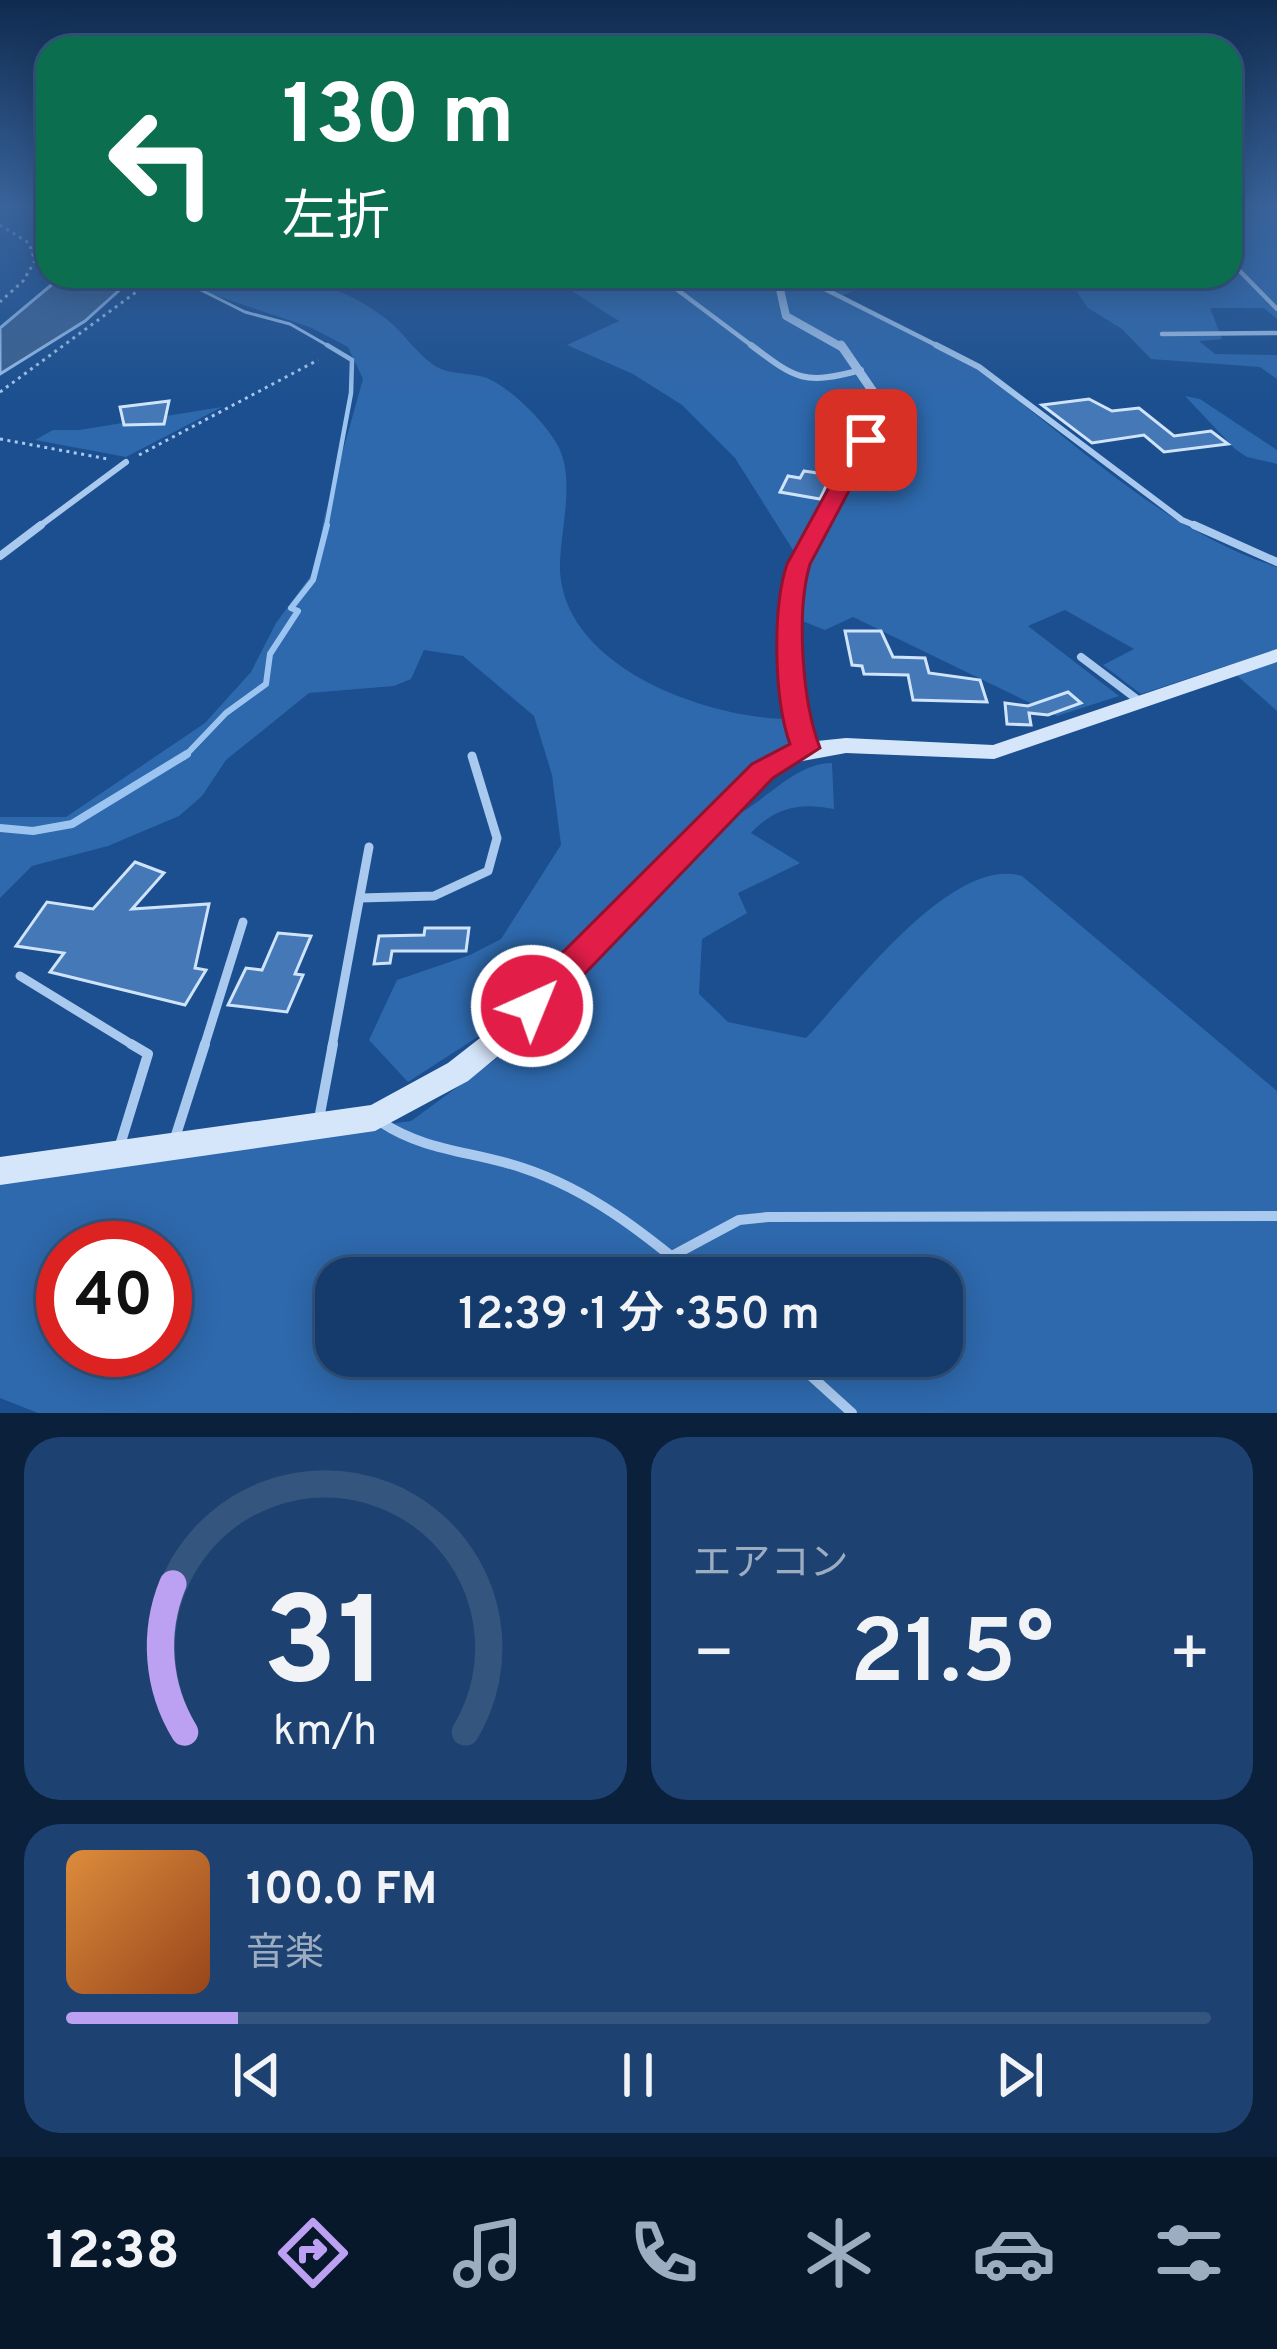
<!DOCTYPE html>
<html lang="ja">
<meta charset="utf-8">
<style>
:root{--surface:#143b6b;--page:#1d4271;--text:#f1f3f6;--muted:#9dadc1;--line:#33557e;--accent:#bca0f2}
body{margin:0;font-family:Overpass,"Noto Sans JP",sans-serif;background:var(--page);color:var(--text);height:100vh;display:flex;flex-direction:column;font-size:45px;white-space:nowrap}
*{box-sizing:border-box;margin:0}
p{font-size:39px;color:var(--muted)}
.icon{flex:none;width:66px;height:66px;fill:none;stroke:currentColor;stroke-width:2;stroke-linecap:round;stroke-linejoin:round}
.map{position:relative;height:1413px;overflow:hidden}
.panel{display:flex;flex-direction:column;gap:24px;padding:24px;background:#0b203b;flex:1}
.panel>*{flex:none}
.banner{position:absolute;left:36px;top:36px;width:1206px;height:252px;border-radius:36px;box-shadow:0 6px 30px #0003,0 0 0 3px var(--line);background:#0b6e4f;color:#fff;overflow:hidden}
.speed{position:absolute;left:36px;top:1221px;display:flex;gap:24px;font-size:60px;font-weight:700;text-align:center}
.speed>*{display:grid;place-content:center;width:156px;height:156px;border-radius:50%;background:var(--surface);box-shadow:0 6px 30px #0003,0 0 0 3px var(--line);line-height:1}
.speed .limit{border:18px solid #d22;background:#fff;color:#111}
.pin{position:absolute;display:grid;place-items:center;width:102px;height:102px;color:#fff;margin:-51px;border-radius:24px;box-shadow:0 6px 18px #0006}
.me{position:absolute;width:132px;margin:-66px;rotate:44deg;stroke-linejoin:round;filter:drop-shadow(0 0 9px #0008)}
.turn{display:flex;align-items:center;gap:42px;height:252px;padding:0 48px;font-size:54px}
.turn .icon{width:156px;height:156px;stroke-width:2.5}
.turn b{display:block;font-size:84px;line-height:102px}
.big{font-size:90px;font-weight:600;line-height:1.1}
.panel .tile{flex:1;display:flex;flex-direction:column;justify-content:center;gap:18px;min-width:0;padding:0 42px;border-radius:36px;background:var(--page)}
.panel .dial{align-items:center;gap:0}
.dial svg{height:312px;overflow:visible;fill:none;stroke:var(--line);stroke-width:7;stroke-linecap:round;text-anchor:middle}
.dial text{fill:var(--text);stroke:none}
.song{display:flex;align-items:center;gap:36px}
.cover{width:144px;height:144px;border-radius:18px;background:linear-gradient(135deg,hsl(30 70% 55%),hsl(20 70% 35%))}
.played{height:12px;border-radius:6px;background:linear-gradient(90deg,var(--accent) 15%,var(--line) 15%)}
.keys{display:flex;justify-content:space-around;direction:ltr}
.heat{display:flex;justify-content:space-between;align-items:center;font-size:66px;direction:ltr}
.panel .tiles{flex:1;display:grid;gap:24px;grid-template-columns:1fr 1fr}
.tile:last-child{grid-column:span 2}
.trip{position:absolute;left:315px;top:1257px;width:648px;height:120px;border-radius:36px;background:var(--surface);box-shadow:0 6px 30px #0003,0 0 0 3px var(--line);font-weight:600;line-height:120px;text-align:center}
.tab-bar{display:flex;height:192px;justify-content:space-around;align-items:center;background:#08182b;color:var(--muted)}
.tab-bar .icon{width:84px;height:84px}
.tab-bar .on{color:var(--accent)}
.tab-bar b{font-size:54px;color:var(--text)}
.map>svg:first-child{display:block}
</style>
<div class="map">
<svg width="1277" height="1413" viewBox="0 0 1277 1413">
<rect width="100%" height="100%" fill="#1b4f8f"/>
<!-- green -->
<g fill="#2e69ad" fill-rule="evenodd">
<path d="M1230,205H1277V319L1264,308H1210L1222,339L1199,341L1215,354L1277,355V379L1260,367L1151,359L1122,329L1088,308L1066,276H1230Z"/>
<path d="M185,276C260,276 322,269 385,318C404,332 419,358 439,368C451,374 470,373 484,377C508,385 544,421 557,444C577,479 559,532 560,571C565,667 704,717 785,719L794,745L753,773L727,820C763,805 793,763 832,763L834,809C800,802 775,807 751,833L800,863L738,893L747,913L702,939L699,994L728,1022L806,1038C851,991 952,854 1022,876L1277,1091V1413H38L0,1398V1177L411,1121L541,1026L493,1027L408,1082L369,1040L397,980L470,955L501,939L561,845L552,775L534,716L463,656L424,650L411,679L394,686L309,693L226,760L202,796L179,816L108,846L32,866L0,898V817H66L205,723L251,672L276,623L315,570L324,518L363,379L348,347L312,328L211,294ZM63,1248H165V1350H63ZM336,1278H942V1356H336Z"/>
<path d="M548,276H855L873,283L843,295C887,320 939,341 980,371C1074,441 1162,530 1277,567V711L1226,666L1141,694L1103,665L1134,649L1065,610L1028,626L1119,696L1057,716L853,617L825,630L800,620L803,566L735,458L682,405L633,374L567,345L619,321Z"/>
<path d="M1185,396L1200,399L1277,450V464L1247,457L1235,449Z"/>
<path d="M222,407L126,457L35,440L53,430H79Z"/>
</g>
<!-- water -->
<path fill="#3c6290" stroke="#9cc4f0" stroke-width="3" d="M62,276H135L85,321L0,374V328Z"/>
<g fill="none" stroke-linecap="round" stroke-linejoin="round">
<!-- stream-far3 -->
<path stroke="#9cc4f0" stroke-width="3" d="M173,276L245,312L290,324L332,348"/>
<!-- stream-far2 -->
<path stroke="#9cc4f0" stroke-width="4.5" d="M326,528L351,393L352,360L327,345"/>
<!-- stream-far1 -->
<path stroke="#9cc4f0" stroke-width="6" d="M184,757L226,713L266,684L270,654L298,611L291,608L313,580L327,525"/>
<!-- stream -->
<path stroke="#9cc4f0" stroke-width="8" d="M0,828L33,831L72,824L187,754"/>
</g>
<!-- building -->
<g fill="#4478b7" stroke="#cfe3fa" stroke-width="3">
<path d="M1089,399L1112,411L1139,408L1174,436L1211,431L1228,444L1164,452L1144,435L1092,443L1042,405Z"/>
<path d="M169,401L164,424L124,425L120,407Z"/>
<path d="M804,471L831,475L820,499L780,492L788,476L800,478Z"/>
<path d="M845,631H881L893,657L925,658L929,673L980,680L987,702L913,700L908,675L864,674L862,666L852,665Z"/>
<path d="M1068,692L1081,703L1048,715L1029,713L1031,725L1007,724L1005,703L1028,706Z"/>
<path d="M135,862L164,873L132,909L209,904L195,968L206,970L185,1005L50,972L64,953L16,946L47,902L93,909Z"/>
<path d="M425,928H469L466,951H392L390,963L374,964L379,936L424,935Z"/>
<path d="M278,933L311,936L295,974L303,975L287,1012L228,1005L246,968L262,970Z"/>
</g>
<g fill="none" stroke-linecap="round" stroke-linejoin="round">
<!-- path -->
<g stroke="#a9c9ee" stroke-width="3" stroke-dasharray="3 4.5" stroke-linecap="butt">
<path d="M0,225L29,243L35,261L23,281L0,302"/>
<path d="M0,392L158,276"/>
<path d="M0,439L108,459"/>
<path d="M139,455L318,360"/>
</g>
<!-- lane-far4 -->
<g stroke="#a9c9ee" stroke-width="4.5">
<path d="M1230,261L1277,309"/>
<path d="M659,276L755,348"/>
<path d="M799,276L942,348"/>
<path d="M1162,334L1277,333"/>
</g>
<!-- lane-far3 -->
<g stroke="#a9c9ee" stroke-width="6">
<path d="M751,345C797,380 804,385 861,370"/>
<path d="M936,345L979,367L1182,520L1201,528"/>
<path d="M37,528L126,462"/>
</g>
<!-- lane-far2 -->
<g stroke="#a9c9ee" stroke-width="8">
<path d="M1194,525L1277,562"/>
<path d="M0,556L41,525"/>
<path d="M1081,657L1138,700"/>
</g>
<!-- lane-far1 -->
<g stroke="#a9c9ee" stroke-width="9">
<path d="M360,898L434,896L488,871L497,838L472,756"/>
<path d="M20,976L136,1047"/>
<path d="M204,1047L243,922"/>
<path d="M332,1047L369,847"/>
</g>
<!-- lane -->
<g stroke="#a9c9ee" stroke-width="10">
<path d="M319,1119L333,1044"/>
<path d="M381,1122C426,1152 474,1151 523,1168C590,1190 645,1234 698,1278"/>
<path d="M175,1138L205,1044"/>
<path d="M120,1145L148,1054L131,1044"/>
<path d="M672,1256L739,1220L768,1217L1277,1216"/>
<path d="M789,1356L852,1413"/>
</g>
<!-- street-far2 -->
<path stroke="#a9c9ee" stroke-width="8" d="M777,276L786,316L843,348"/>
<!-- street-far1 -->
<path stroke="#a9c9ee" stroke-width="9" d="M818,528L872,426L876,396L841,345"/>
<!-- street -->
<path stroke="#a9c9ee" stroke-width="10" d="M805,747C778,673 783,594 820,525"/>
<!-- secondary -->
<path fill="#d6e6fa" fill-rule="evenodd" d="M1277,649V662L994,759L846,753L797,762L771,776L509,1047L468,1081L375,1131L0,1185V1157L371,1105L448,1063L489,1031L755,766L782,751L817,741L846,738L993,745Z"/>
</g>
<!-- sky -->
<linearGradient id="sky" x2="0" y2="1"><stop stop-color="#0f2b4f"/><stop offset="0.51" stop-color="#39639b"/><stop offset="1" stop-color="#39639b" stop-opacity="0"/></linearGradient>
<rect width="1277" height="403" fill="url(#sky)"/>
<!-- route -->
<path fill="#e11d48" stroke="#92132f" stroke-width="3" d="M866,433L876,440L810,564C796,612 802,701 820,748L773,778L544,1016L532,1021L519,1016L514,1006L519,996L752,764L790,744C774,700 772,609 787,564L855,440Z"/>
</svg>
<div class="speed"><div class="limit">40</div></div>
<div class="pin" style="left:866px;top:440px;background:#d93025"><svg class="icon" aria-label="arrive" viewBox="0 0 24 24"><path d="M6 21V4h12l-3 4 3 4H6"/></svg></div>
<svg class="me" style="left:532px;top:1006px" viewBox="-20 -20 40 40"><circle r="17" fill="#e11d48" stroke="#fff" stroke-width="3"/><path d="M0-11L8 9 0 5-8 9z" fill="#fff"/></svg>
<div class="trip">12:39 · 1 分 · 350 m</div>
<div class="banner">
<div class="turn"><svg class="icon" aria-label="left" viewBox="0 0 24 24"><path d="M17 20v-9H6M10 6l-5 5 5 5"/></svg><div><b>130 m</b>左折</div></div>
</div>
</div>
<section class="panel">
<div class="tiles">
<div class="tile dial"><svg viewBox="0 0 100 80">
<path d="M14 69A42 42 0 1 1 86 69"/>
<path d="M14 69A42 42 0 0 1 11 31" stroke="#bca0f2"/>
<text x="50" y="56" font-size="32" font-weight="700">31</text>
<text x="50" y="72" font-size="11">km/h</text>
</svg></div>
<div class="tile"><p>エアコン</p>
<div class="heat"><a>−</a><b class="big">21.5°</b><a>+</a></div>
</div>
<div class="tile">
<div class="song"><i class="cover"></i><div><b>100.0 FM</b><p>音楽</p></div></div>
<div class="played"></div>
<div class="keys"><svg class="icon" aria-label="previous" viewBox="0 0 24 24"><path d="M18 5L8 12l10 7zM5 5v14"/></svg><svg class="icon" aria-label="pause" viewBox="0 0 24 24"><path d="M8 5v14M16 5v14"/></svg><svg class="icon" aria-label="next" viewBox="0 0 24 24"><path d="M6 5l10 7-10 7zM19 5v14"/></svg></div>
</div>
</div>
</section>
<nav class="tab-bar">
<b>12:38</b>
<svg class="icon on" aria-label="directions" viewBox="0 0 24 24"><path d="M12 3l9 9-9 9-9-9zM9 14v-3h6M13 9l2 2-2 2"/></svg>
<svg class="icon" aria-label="music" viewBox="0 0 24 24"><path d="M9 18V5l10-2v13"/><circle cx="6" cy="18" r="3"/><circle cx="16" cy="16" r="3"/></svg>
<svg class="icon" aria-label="phone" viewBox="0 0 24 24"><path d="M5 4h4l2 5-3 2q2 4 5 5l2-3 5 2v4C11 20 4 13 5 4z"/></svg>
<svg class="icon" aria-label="climate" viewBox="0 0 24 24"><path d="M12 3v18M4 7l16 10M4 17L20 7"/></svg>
<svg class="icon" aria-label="car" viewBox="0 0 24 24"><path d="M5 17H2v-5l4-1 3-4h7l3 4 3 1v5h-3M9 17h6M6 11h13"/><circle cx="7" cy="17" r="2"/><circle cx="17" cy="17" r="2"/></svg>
<svg class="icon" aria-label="filters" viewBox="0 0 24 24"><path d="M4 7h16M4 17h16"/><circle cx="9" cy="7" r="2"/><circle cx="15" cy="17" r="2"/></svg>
</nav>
